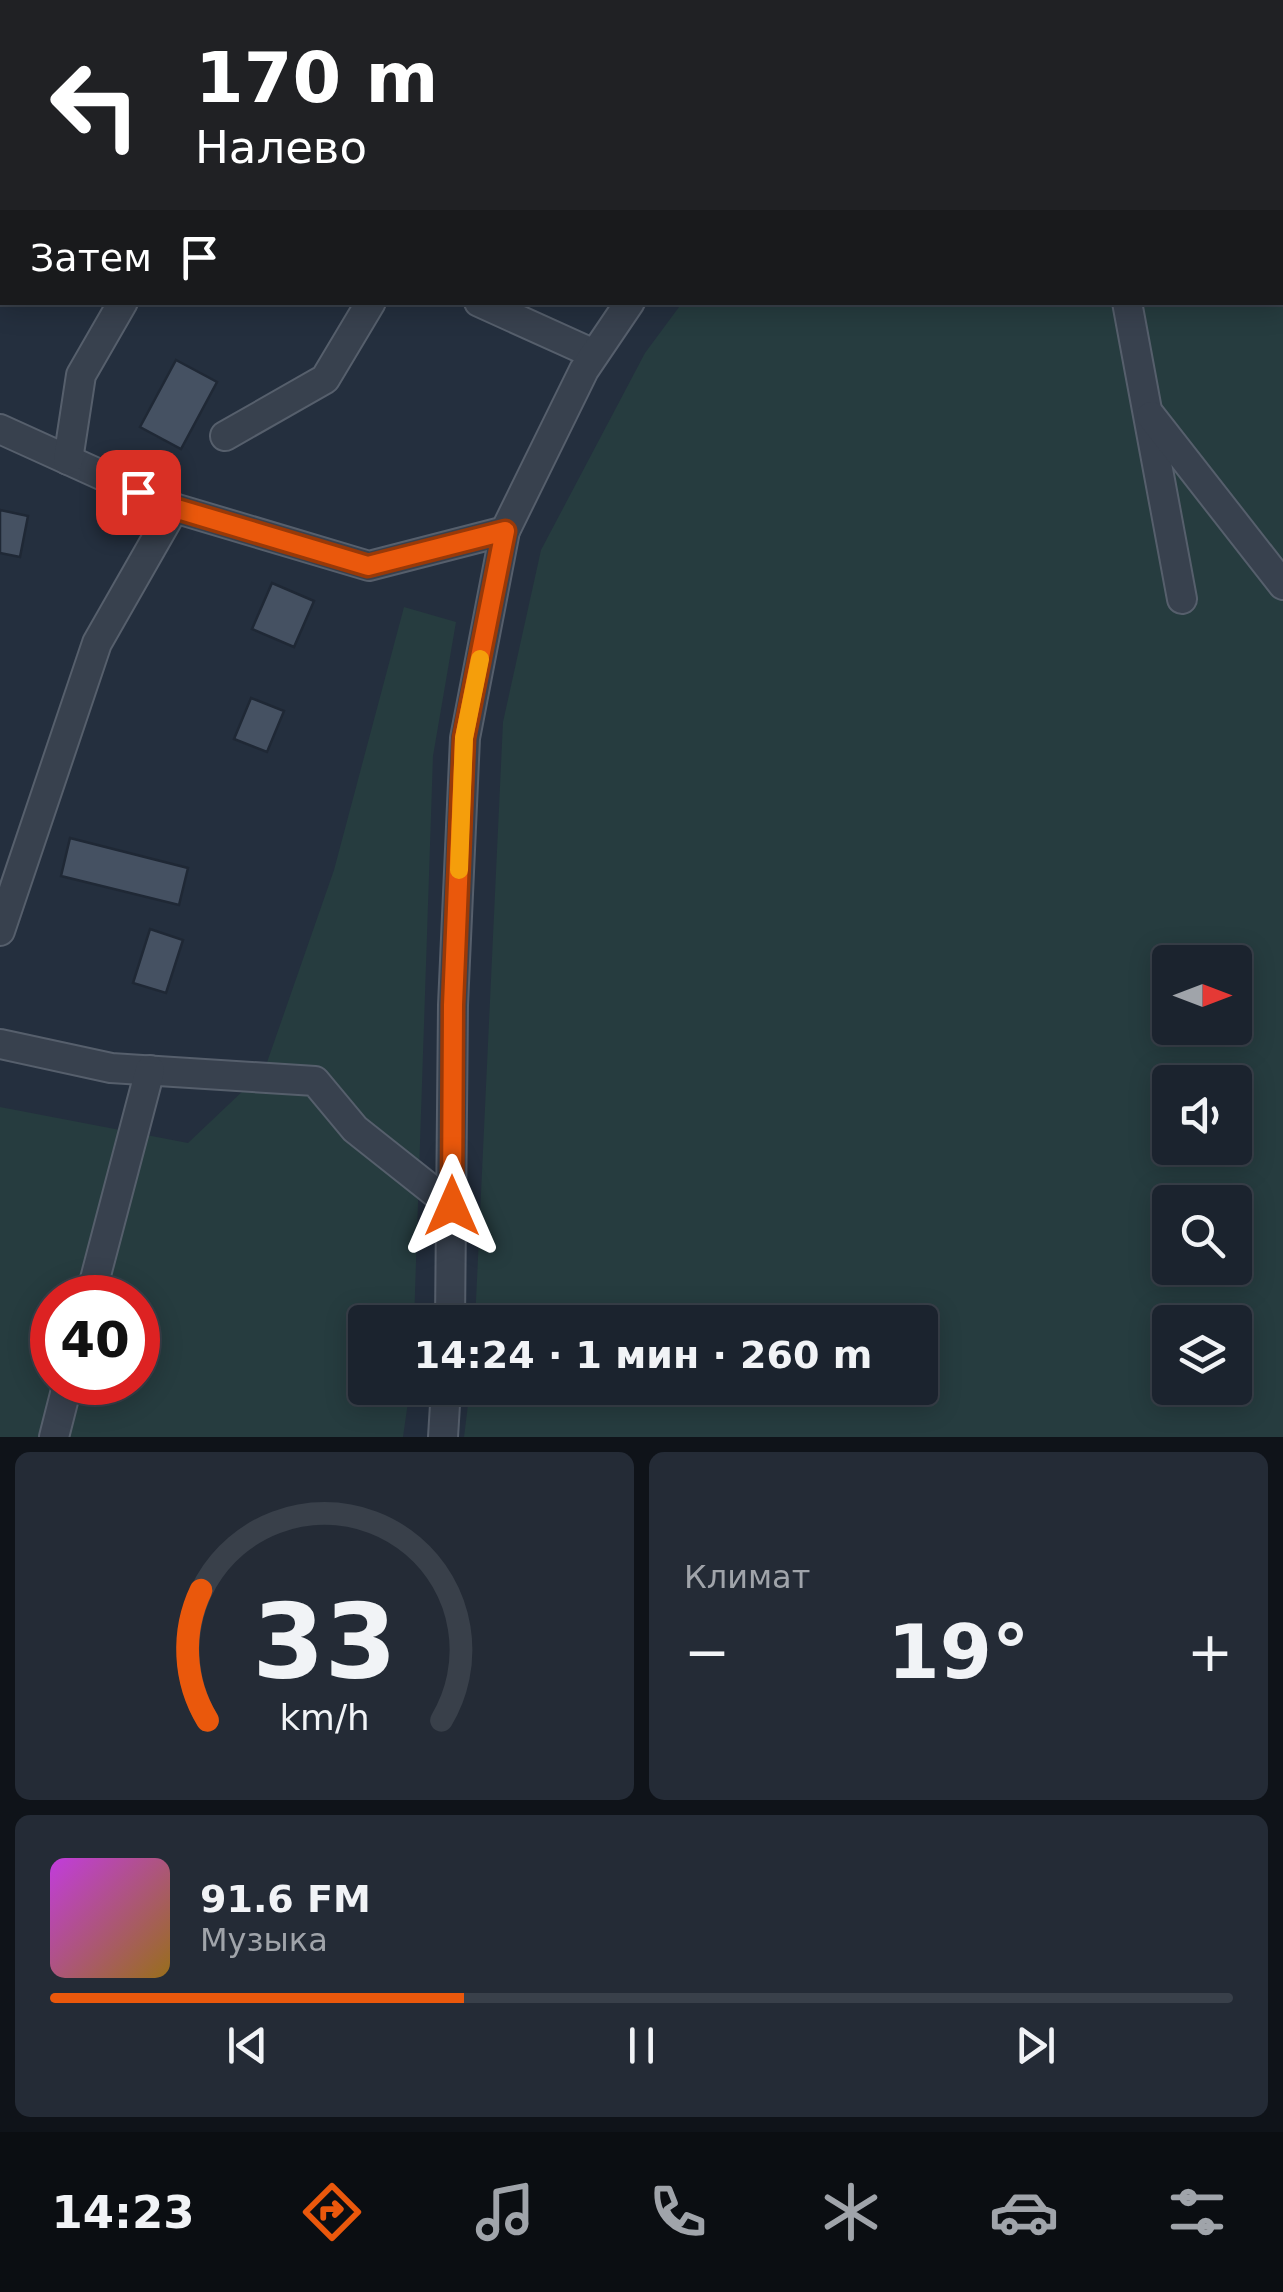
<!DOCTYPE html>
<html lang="ru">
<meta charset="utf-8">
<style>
:root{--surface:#1b232e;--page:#242b36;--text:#f1f3f6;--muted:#a0a4aa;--line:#39404a;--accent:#ea580c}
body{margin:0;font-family:"DejaVu Sans",sans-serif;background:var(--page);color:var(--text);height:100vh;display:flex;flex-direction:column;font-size:38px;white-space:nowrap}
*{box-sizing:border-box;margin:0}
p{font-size:32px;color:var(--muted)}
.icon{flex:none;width:55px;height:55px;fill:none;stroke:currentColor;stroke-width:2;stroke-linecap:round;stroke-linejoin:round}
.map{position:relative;height:1437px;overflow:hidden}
.side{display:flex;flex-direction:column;gap:15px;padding:15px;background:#0f1319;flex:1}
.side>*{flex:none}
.guide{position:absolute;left:0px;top:0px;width:1285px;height:305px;box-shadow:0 5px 25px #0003,0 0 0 2px var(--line);background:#202124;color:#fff;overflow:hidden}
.needle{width:65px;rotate:90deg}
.controls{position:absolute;left:1152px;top:945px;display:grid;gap:20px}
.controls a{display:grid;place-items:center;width:100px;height:100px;border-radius:10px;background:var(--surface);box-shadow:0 5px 25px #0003,0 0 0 2px var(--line);font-size:50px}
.speed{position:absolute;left:30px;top:1275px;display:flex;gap:20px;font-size:50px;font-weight:700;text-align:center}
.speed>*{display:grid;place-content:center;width:130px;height:130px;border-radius:50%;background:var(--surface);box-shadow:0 5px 25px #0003,0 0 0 2px var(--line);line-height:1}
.speed .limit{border:15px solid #d22;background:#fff;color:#111}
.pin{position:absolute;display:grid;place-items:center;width:85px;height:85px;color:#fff;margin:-42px;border-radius:20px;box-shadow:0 5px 15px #0006}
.me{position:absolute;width:110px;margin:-55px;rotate:0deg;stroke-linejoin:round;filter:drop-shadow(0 0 8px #0008)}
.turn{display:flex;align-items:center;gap:35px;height:210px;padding:0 30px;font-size:45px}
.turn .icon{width:130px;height:130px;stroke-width:2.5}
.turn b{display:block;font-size:70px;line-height:85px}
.then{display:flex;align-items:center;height:95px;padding:0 30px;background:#0003;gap:20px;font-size:38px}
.big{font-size:75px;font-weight:700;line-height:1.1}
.side .tile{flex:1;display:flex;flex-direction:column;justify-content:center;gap:15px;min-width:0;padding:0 35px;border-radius:15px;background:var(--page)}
.side .dial{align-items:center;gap:0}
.dial svg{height:260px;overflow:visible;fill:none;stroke:var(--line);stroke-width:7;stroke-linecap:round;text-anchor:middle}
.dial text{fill:var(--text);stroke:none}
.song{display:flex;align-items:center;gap:30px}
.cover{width:120px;height:120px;border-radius:15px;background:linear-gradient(135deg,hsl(290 70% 55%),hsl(40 70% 35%))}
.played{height:10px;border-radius:5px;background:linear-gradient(90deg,var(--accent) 35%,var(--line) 35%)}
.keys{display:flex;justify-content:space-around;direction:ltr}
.heat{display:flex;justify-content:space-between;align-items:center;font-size:55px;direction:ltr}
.side .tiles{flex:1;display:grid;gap:15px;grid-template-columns:1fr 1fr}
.tile:last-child{grid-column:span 2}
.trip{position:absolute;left:348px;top:1305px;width:590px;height:100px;border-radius:10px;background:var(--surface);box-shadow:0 5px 25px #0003,0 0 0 2px var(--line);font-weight:700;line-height:100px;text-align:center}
.tabs{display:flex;height:160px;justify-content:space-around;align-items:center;background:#0b0e12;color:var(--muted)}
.tabs .icon{width:70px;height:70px}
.tabs .active{color:var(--accent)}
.tabs b{font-size:45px;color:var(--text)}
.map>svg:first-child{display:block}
</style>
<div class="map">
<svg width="1283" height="1437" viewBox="0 0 1283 1437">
<rect width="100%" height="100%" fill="#242f3e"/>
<!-- green -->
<g fill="#263c3f" fill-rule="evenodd">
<path d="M900,0H1283V1437H464L470,1388H920V1322H475L503,722L541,550L645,353L682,303L1282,302V2ZM1170,962H1235V1028H1170ZM1170,1082H1235V1148H1170ZM1170,1202H1235V1268H1170ZM1170,1322H1235V1388H1170Z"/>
<path d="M404,607L456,622L433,756L414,1322H365V1388H410L403,1437H0V1107L188,1143L264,1071L334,870ZM52,1298H138V1382H52Z"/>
</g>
<!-- building -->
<g fill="#455162" stroke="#1f2835" stroke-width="2.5">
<path d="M176,360L217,382L181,449L140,427Z"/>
<path d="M0,510L28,516L20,557L0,553Z"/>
<path d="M272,583L314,601L294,647L252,629Z"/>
<path d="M251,698L284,711L267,752L234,739Z"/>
<path d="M70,838L188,868L179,905L61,876Z"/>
<path d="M150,929L183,940L166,993L133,983Z"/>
</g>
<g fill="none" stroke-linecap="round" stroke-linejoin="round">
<defs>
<g id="minor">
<path d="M1206,0L1209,2"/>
<path d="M300,2L301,0"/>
<path d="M840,2L842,0"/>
<path d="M1153,2V0"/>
<path d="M1282,51H1283"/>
<path d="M479,302L594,354"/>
<path d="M1127,302L1182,599"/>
<path d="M1151,416L1283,585"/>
<path d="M0,429L174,508L369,566L505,531"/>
<path d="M225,436L325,379L371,302"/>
<path d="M68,460L81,375L123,302"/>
<path d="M0,931L97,643L174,508"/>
<path d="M0,1044L111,1068L315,1081L355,1129L452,1206"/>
<path d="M90,1298L150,1070"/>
<path d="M450,1322L453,1005L465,738L505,531L584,370L630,302"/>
<path d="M54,1437L68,1382"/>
<path d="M443,1437L446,1388"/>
</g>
</defs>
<!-- minor casing -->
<use href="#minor" stroke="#565f6c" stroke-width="32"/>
<!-- minor -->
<use href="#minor" stroke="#38414e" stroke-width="28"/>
</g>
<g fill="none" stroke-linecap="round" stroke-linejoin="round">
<defs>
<path id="route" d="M138,492L174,508L368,566L505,531L464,738L453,1005L452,1206"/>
</defs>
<!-- route casing -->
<use href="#route" stroke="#983908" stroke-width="25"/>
<!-- route -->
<use href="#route" stroke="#ea580c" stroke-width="18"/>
<!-- slow -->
<path stroke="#f59e0b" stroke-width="18" d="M459,870L464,738L480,659"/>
</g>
</svg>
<div class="controls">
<a><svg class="needle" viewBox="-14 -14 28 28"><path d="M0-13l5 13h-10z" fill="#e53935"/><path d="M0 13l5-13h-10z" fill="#a0a4aa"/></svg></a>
<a><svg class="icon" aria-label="sound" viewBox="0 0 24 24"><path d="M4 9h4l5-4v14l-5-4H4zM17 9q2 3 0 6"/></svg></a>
<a><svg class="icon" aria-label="search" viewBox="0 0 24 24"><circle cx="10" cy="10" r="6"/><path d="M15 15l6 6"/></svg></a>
<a><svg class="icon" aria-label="layers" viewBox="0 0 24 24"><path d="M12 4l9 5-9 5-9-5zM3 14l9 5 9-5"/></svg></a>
</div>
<div class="speed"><div class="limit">40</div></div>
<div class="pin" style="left:138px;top:492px;background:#d93025"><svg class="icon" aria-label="arrive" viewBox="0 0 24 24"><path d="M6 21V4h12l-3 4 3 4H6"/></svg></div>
<svg class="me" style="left:452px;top:1206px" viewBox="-20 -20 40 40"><path d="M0-17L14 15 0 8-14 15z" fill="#ea580c" stroke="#fff" stroke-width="4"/></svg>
<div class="trip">14:24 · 1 мин · 260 m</div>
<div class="guide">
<div class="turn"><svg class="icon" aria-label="left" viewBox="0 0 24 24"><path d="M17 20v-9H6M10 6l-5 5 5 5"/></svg><div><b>170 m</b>Налево</div></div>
<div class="then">Затем<svg class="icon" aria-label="arrive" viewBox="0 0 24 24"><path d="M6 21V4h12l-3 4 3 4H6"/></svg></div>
</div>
</div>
<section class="side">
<div class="tiles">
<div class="tile dial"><svg viewBox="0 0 100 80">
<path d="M14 69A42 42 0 1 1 86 69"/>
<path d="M14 69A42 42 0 0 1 12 29" stroke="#ea580c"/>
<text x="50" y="56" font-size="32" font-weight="700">33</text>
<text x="50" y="72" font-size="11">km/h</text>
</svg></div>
<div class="tile"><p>Климат</p>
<div class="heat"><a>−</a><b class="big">19°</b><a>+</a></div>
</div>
<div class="tile">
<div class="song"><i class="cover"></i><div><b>91.6 FM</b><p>Музыка</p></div></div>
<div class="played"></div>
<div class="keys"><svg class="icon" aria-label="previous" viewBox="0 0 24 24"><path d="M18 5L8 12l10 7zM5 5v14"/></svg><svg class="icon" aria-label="pause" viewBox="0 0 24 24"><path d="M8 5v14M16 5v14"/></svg><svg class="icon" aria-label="next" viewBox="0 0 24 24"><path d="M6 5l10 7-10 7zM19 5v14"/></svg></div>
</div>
</div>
</section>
<nav class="tabs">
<b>14:23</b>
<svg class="icon active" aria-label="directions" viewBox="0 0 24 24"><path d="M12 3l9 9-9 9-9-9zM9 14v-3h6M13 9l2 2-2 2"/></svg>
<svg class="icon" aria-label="music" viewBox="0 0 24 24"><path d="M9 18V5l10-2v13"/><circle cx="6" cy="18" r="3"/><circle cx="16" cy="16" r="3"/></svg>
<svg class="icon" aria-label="phone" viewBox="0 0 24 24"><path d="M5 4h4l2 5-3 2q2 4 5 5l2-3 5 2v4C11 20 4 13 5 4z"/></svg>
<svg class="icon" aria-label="climate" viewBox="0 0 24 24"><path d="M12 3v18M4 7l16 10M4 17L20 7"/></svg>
<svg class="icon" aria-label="car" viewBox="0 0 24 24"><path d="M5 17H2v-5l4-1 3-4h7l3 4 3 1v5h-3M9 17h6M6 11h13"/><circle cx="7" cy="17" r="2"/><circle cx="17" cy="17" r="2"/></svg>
<svg class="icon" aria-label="filters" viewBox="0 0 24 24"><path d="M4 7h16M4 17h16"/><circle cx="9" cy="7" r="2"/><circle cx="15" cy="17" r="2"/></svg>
</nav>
